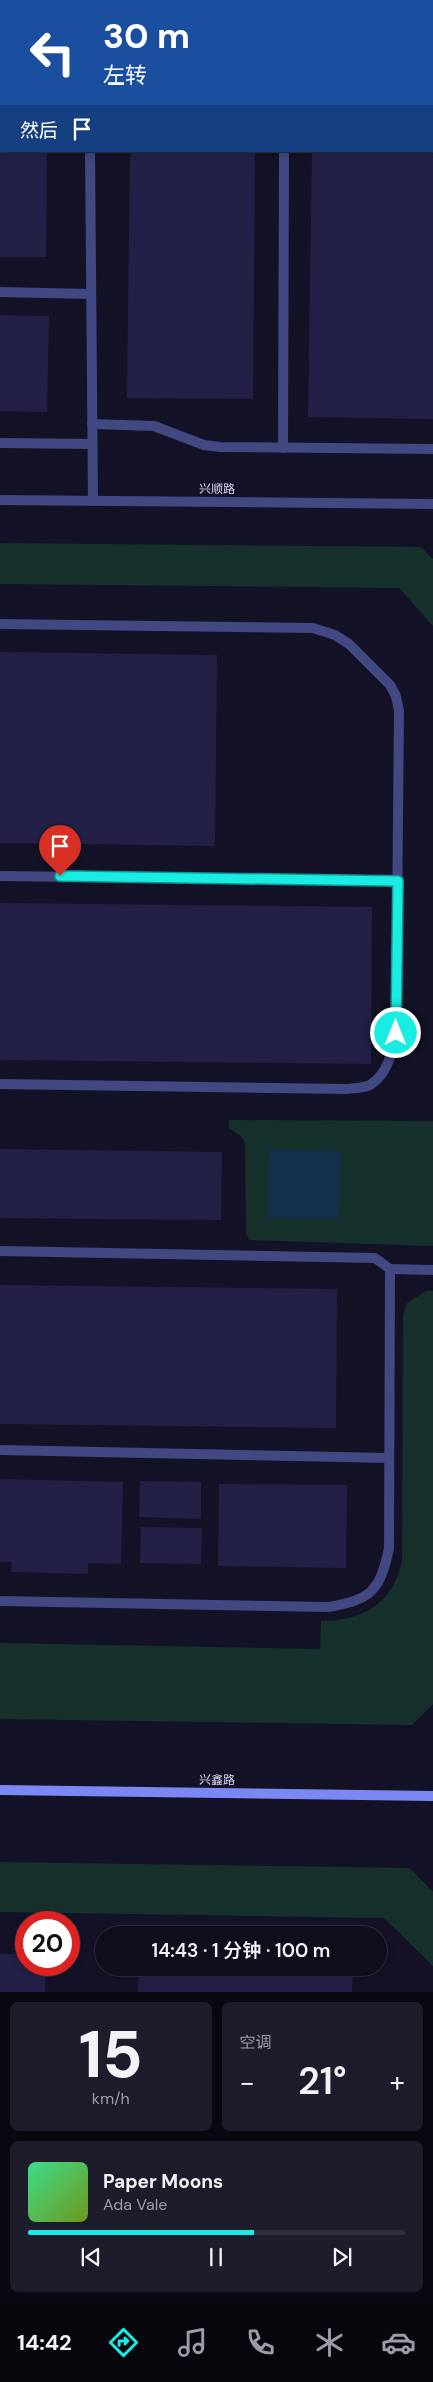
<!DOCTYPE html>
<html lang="zh">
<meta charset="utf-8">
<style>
:root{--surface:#0e0e1d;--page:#1c1c2a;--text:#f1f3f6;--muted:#9b9ca4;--line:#2e2e3b;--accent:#18ece3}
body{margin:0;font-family:"DM Sans","Noto Sans SC",sans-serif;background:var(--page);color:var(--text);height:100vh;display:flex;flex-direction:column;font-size:19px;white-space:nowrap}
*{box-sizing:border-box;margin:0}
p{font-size:16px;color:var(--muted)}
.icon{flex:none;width:28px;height:28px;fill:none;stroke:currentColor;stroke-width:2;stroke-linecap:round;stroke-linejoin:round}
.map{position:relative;height:1992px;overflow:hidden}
.drawer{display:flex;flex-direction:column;gap:10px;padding:10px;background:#080810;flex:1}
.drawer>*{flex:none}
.guide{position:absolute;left:0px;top:0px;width:434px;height:152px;box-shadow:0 2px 8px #0003,0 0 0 1px var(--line);background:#1a4fa0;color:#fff;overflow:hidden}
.speed{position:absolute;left:15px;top:1911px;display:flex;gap:10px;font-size:25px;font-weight:700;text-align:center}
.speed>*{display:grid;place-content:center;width:65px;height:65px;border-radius:50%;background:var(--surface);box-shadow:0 2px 8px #0003,0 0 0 1px var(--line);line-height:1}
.speed .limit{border:8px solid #d22;background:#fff;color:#111}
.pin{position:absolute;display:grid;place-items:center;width:42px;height:42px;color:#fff;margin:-51px -21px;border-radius:50% 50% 50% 0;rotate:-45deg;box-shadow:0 0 5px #0007}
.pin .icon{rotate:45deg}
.me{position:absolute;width:55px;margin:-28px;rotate:0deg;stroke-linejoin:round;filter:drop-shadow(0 0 4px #0008)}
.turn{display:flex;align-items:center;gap:18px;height:105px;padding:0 20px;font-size:22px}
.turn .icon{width:65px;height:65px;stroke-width:2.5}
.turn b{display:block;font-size:35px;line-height:42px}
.then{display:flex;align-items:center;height:48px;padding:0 20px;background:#0003;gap:10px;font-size:19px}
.big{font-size:38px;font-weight:600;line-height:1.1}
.drawer .card{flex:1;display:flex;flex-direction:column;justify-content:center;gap:8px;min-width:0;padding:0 18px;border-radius:8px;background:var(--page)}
.drawer .dial{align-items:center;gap:0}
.dial b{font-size:65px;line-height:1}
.song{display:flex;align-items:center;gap:15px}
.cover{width:60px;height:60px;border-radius:8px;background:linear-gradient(135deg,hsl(150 70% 55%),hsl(80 70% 35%))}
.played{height:5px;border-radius:2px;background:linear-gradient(90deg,var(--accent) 60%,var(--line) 60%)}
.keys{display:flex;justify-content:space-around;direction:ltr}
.heat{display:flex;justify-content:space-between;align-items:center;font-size:28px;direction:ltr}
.drawer .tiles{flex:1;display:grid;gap:10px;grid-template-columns:1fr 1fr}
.card:last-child{grid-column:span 2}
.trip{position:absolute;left:95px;top:1926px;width:292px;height:50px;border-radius:25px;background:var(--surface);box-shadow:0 2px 8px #0003,0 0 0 1px var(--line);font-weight:600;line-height:50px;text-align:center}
.tabs{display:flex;height:80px;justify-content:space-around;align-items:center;background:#06060c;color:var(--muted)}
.tabs .icon{width:35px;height:35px}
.tabs .on{color:var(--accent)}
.tabs b{font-size:22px;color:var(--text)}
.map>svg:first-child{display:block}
</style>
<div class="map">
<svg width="433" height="1992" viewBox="0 0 433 1992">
<rect width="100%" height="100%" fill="#131227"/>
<!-- green -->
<g fill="#16312c">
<path d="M0,543L421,547L433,559V626L399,588L0,584Z"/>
<path d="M229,1120L433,1121V1246L249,1240L246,1233L245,1144L242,1137L229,1128Z"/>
<path d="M426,1291H433V1704L412,1725L0,1719V1643L320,1649L321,1621C363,1621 394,1603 402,1560L403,1315L407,1303Z"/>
<path d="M0,1862L410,1868L433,1892V1966L384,1918L0,1912Z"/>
</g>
<!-- water -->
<path fill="#132f4a" d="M269,1149L341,1151L339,1219L267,1218Z"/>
<!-- building -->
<g fill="#222047">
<path d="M0,151H47L46,257H0Z"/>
<path d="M130,151H255L253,399L127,398Z"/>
<path d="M312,151H433V419L308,417Z"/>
<path d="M0,315L49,316L47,412L0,411Z"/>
<path d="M0,652L217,655L215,846L0,843Z"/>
<path d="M0,903L372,907L371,1064L0,1060Z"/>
<path d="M0,1149L222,1152L221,1220L0,1218Z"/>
<path d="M0,1285L337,1289L336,1428L0,1424Z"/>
<path d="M0,1479L123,1482L121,1564L88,1563V1574L11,1572L12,1562H0Z"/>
<path d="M140,1481L201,1482V1519L139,1517Z"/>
<path d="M219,1484L347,1485L346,1568L218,1566Z"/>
<path d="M141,1527L202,1528L201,1564L140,1563Z"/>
<path d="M0,1954H26V1965H46L45,1992H0Z"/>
<path d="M138,1968H353L352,1992H138Z"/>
</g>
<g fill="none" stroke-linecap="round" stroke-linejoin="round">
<!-- service -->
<g stroke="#414882" stroke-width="10">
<path d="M89,0V1"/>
<path d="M285,1V0"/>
<path d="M0,112H1"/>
<path d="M90,151L93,501"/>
<path d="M0,292L91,294"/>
<path d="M92,424L154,426L204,445L220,447L433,449"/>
<path d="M0,443L92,444"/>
<path d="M283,448L284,151"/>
<path d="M0,624L313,628L335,635L349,644L390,685L396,696L399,711L396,1033C392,1052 388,1074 370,1085C364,1088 354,1088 347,1089L0,1084"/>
<path d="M0,876L398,881"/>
<path d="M0,1251L375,1258L390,1269L433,1270"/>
<path d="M0,1450L389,1458"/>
<path d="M0,1601L328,1607C371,1600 380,1591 389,1548L390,1269"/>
</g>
<!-- tertiary -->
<path stroke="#414882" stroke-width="10" d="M0,500L433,504"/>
<!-- secondary -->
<path stroke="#7b88f4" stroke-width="10" d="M0,1790L433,1796"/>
</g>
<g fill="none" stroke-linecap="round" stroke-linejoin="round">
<defs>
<path id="route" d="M60,876L398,881L396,1033"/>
</defs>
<!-- route casing -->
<use href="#route" stroke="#109994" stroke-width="12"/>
<!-- route -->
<use href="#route" stroke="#18ece3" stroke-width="9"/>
</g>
<g text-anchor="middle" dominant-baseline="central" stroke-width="4" stroke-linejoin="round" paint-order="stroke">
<!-- street labels -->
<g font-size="12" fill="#dbdcfc" stroke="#131227">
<text transform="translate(217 489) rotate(1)">兴顺路</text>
<text transform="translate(217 1780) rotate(1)">兴鑫路</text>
</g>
</g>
</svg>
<div class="speed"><div class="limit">20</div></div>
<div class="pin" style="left:60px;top:876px;background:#d93025"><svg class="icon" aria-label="arrive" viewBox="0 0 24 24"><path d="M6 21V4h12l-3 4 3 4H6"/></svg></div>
<svg class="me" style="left:396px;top:1033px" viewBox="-20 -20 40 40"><circle r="17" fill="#18ece3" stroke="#fff" stroke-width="3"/><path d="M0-11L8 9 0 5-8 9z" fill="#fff"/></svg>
<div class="trip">14:43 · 1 分钟 · 100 m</div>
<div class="guide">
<div class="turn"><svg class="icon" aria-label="left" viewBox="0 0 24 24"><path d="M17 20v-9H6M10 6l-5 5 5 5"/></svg><div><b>30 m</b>左转</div></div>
<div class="then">然后<svg class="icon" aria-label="arrive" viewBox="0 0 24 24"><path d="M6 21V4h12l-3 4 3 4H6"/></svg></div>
</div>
</div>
<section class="drawer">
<div class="tiles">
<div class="card dial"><b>15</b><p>km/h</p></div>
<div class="card"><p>空调</p>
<div class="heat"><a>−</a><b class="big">21°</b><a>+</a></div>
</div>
<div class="card">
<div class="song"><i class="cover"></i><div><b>Paper Moons</b><p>Ada Vale</p></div></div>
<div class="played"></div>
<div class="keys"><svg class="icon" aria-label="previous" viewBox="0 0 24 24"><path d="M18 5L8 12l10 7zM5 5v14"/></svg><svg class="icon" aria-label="pause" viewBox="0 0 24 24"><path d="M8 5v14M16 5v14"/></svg><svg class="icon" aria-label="next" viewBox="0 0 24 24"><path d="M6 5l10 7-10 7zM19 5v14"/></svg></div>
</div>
</div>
</section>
<nav class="tabs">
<b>14:42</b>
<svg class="icon on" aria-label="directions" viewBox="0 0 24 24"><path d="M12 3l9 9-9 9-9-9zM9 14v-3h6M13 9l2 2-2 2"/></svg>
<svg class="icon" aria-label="music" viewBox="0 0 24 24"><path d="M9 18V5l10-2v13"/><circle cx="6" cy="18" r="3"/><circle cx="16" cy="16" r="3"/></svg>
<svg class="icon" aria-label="phone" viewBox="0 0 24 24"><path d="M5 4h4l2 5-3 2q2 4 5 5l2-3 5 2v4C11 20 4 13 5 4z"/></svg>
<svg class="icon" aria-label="climate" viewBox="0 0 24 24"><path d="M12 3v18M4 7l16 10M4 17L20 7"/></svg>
<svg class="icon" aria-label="car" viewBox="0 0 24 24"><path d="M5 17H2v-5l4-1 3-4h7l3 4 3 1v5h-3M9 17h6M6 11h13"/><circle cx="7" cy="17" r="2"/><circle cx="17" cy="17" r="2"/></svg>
</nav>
